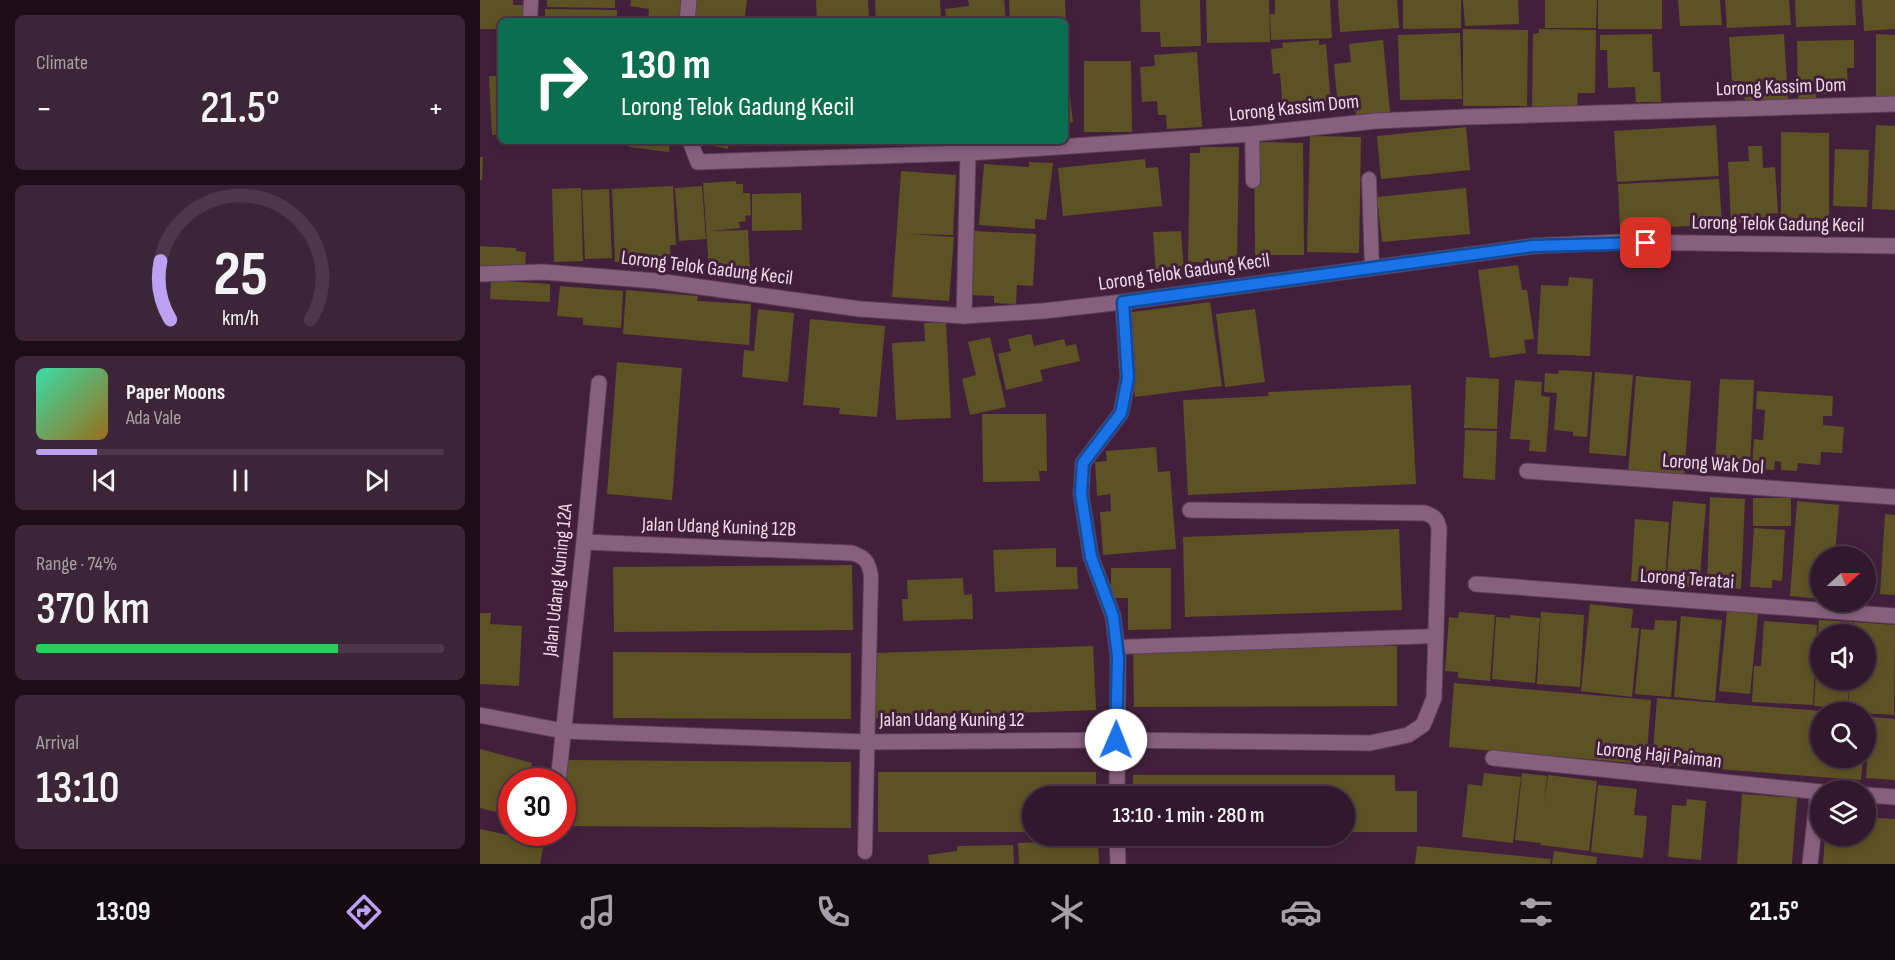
<!DOCTYPE html>
<meta charset="utf-8">
<style>
:root{--surface:#32182c;--page:#3d2538;--text:#f1f3f6;--muted:#a8a0a9;--line:#4d3748;--accent:#bca0f2}
body{margin:0;font-family:"Sofia Sans Condensed",sans-serif;background:var(--page);color:var(--text);height:100vh;display:flex;flex-direction:column;font-size:22px;white-space:nowrap}
*{box-sizing:border-box;margin:0}
p{font-size:20px;color:var(--muted)}
.icon{flex:none;width:33px;height:33px;fill:none;stroke:currentColor;stroke-width:2;stroke-linecap:round;stroke-linejoin:round}
.map{position:relative;flex:1;overflow:hidden}
.details{display:flex;flex-direction:column;gap:15px;padding:15px;background:#1c0d18;width:480px}
.details>*{flex:none}
.hud{position:absolute;left:18px;top:18px;width:570px;height:126px;border-radius:9px;box-shadow:0 3px 9px #0003,0 0 0 2px var(--line);background:#0b6e4f;color:#fff;overflow:hidden}
.needle{width:39px;rotate:69deg}
.buttons{position:absolute;left:1330px;top:546px;display:grid;gap:12px}
.buttons a{display:grid;place-items:center;width:66px;height:66px;border-radius:50%;background:var(--surface);box-shadow:0 3px 9px #0003,0 0 0 2px var(--line);font-size:30px}
.speed{position:absolute;left:18px;top:768px;display:flex;gap:12px;font-size:30px;font-weight:700;text-align:center}
.speed>*{display:grid;place-content:center;width:78px;height:78px;border-radius:50%;background:var(--surface);box-shadow:0 3px 9px #0003,0 0 0 2px var(--line);line-height:1}
.speed .limit{border:9px solid #d22;background:#fff;color:#111}
.pin{position:absolute;display:grid;place-items:center;width:51px;height:51px;color:#fff;margin:-26px;border-radius:12px;box-shadow:0 3px 9px #0006}
.me{position:absolute;width:66px;margin:-33px;rotate:1deg;stroke-linejoin:round;filter:drop-shadow(0 0 4px #0008)}
.turn{display:flex;align-items:center;gap:21px;height:126px;padding:0 24px;font-size:27px}
.turn .icon{width:78px;height:78px;stroke-width:2.5}
.turn b{display:block;font-size:42px;line-height:51px}
.big{font-size:45px;font-weight:600;line-height:1.1}
.details .widget{flex:1;display:flex;flex-direction:column;justify-content:center;gap:9px;min-width:0;padding:0 21px;border-radius:9px;background:var(--page)}
.details .dial{align-items:center;gap:0}
.dial svg{height:156px;overflow:visible;fill:none;stroke:var(--line);stroke-width:7;stroke-linecap:round;text-anchor:middle}
.dial text{fill:var(--text);stroke:none}
.song{display:flex;align-items:center;gap:18px}
.cover{width:72px;height:72px;border-radius:9px;background:linear-gradient(135deg,hsl(160 70% 55%),hsl(40 70% 35%))}
.played{height:6px;border-radius:3px;background:linear-gradient(90deg,var(--accent) 15%,var(--line) 15%)}
.keys{display:flex;justify-content:space-around;direction:ltr}
.heat{display:flex;justify-content:space-between;align-items:center;font-size:33px;direction:ltr}
.charge{height:9px;border-radius:4px;background:linear-gradient(90deg,#34c759 74%,var(--line) 0)}
.trip{position:absolute;left:542px;top:786px;width:333px;height:60px;border-radius:30px;background:var(--surface);box-shadow:0 3px 9px #0003,0 0 0 2px var(--line);font-weight:600;line-height:60px;text-align:center}
.menu{display:flex;height:96px;justify-content:space-around;align-items:center;background:#140a12;color:var(--muted)}
.menu .icon{width:42px;height:42px}
.menu .active{color:var(--accent)}
.menu b{font-size:27px;color:var(--text)}
main{display:flex;flex:1;min-height:0}
.map>svg:first-child{display:block}
</style>
<main>
<section class="details">
<div class="widget"><p>Climate</p>
<div class="heat"><a>−</a><b class="big">21.5°</b><a>+</a></div>
</div>
<div class="widget dial"><svg viewBox="0 0 100 80">
<path d="M14 69A42 42 0 1 1 86 69"/>
<path d="M14 69A42 42 0 0 1 9 39" stroke="#bca0f2"/>
<text x="50" y="56" font-size="32" font-weight="700">25</text>
<text x="50" y="72" font-size="11">km/h</text>
</svg></div>
<div class="widget">
<div class="song"><i class="cover"></i><div><b>Paper Moons</b><p>Ada Vale</p></div></div>
<div class="played"></div>
<div class="keys"><svg class="icon" aria-label="previous" viewBox="0 0 24 24"><path d="M18 5L8 12l10 7zM5 5v14"/></svg><svg class="icon" aria-label="pause" viewBox="0 0 24 24"><path d="M8 5v14M16 5v14"/></svg><svg class="icon" aria-label="next" viewBox="0 0 24 24"><path d="M6 5l10 7-10 7zM19 5v14"/></svg></div>
</div>
<div class="widget"><p>Range · 74%</p><b class="big">370 km</b><div class="charge"></div></div>
<div class="widget"><p>Arrival</p><b class="big">13:10</b></div>
</section>
<div class="map">
<svg width="1415" height="864" viewBox="0 0 1415 864">
<rect width="100%" height="100%" fill="#42203b"/>
<!-- building -->
<g fill="#5d5224">
<path d="M0,0H33V5H45V21H21V29H0Z"/>
<path d="M67,0H135V8L67,7Z"/>
<path d="M151,0H201L199,21H168L169,9L150,6Z"/>
<path d="M215,0H267L264,21H212Z"/>
<path d="M336,0H388L389,21H337Z"/>
<path d="M395,0H460L461,21H396Z"/>
<path d="M488,0H524L526,21H467L465,9L489,6Z"/>
<path d="M529,0H585L586,21H530Z"/>
<path d="M660,0H720L721,46L681,47L680,32H661Z"/>
<path d="M726,0H789L790,42L727,43Z"/>
<path d="M795,0H850L852,38L791,40L790,14H795Z"/>
<path d="M858,0H917L919,28L860,32Z"/>
<path d="M923,0H981V28L923,29Z"/>
<path d="M983,0H1038L1039,24L985,26Z"/>
<path d="M1065,0H1117L1116,28H1065Z"/>
<rect x="1118" y="0" width="64" height="29"/>
<path d="M1198,0H1240L1242,25L1200,26Z"/>
<path d="M1245,0H1309L1311,25L1247,28Z"/>
<path d="M1315,0H1375L1376,25L1316,27Z"/>
<path d="M1382,0H1415V29L1384,31Z"/>
<path d="M65,9L137,10V21H65Z"/>
<path d="M983,29L1048,30L1047,106H983Z"/>
<path d="M1059,29L1116,30L1115,93H1098L1097,112L1052,111L1053,34L1059,33Z"/>
<path d="M980,33L982,99L920,100L918,35Z"/>
<path d="M1172,34L1173,72H1180L1181,102H1156L1155,87L1128,88L1127,50H1120V35Z"/>
<path d="M1304,34L1308,99L1265,102L1263,81H1252L1249,37Z"/>
<path d="M1396,34L1415,35V98H1396Z"/>
<path d="M839,40V45L846,44L851,105L803,109L800,73L793,74L791,49L803,48L802,43Z"/>
<path d="M903,40L910,112L876,115L875,107L858,109L854,64L871,62L869,44Z"/>
<path d="M1374,40V68H1367L1368,93L1336,94V104H1318L1317,41Z"/>
<path d="M717,52L722,127L687,129L686,115H678L677,101L662,102L660,67L675,66L674,55Z"/>
<path d="M604,61H651L652,132H604Z"/>
<path d="M587,71L593,122L585,123V72Z"/>
<path d="M9,76H21V134L12,135Z"/>
<path d="M1236,125L1239,176L1137,182L1134,131Z"/>
<path d="M1396,125L1415,126V210L1392,209Z"/>
<path d="M986,127L990,170L901,179L897,136Z"/>
<path d="M1301,132L1349,133V223L1301,222Z"/>
<path d="M830,136L881,137L879,253L827,252Z"/>
<path d="M150,141H190L189,152L149,147Z"/>
<path d="M224,141H261L260,145L249,143L248,149L224,144Z"/>
<path d="M774,142L823,143L824,255H775Z"/>
<path d="M1268,146H1282L1283,168L1295,167L1298,213L1286,214V221L1251,223L1248,162L1269,161Z"/>
<path d="M720,147H759L757,263L708,262L710,153H720Z"/>
<path d="M1355,149L1389,150L1387,207L1353,206Z"/>
<path d="M0,157H3L2,180H0Z"/>
<path d="M665,159L666,168L678,167L682,206L583,216L578,168Z"/>
<path d="M549,162L573,163L566,220L555,219V229L499,225L504,164L549,167Z"/>
<path d="M421,171L476,175L473,235L428,234L474,237L469,301L412,297Z"/>
<path d="M1239,179L1242,224L1140,230L1138,184Z"/>
<path d="M256,181V184H263V193H270L271,215L265,216L266,221L259,222L260,228L230,231L268,230L270,268L229,270L223,183Z"/>
<path d="M193,186L196,245H190L191,260L135,262L132,189Z"/>
<path d="M222,186L226,239L199,241L195,188Z"/>
<path d="M101,188L103,261L74,262L72,189Z"/>
<path d="M986,188L990,234L902,242L897,197Z"/>
<path d="M129,189L132,258L105,259L102,190Z"/>
<path d="M321,193L322,230L272,231V194Z"/>
<path d="M494,231L556,234L553,286L537,285L536,304L514,303V296L490,295Z"/>
<path d="M701,231L704,273L676,275L673,232Z"/>
<path d="M0,246L36,248V251L46,252L45,271L0,268Z"/>
<path d="M1038,265L1042,290H1047L1054,339L1044,340L1046,353L1010,358L998,270Z"/>
<path d="M1089,277L1113,279L1110,356L1057,354L1061,285L1088,286Z"/>
<path d="M11,280L70,284V302L10,299Z"/>
<path d="M80,286L143,291L141,328L103,325V318L77,316Z"/>
<path d="M146,290L218,296L217,301L271,304L269,345L143,334Z"/>
<path d="M730,302L742,386L655,397L645,313Z"/>
<path d="M278,309L314,313L308,382L262,377L264,350L274,351Z"/>
<path d="M775,309L785,382L745,387L736,314Z"/>
<path d="M330,319L405,326L397,417L359,414L360,408L323,405Z"/>
<path d="M466,322L471,418L416,420L412,343L445,341L444,323Z"/>
<path d="M551,334L554,346L584,339L586,346L596,344L600,361L560,370L563,381L526,390L518,354L531,351L528,339Z"/>
<path d="M510,337L526,407L490,415L482,379L496,375L488,342Z"/>
<path d="M137,362L202,368L192,500L127,494Z"/>
<path d="M1079,370L1112,372L1107,437L1093,436V432L1074,430L1077,393L1064,392L1065,373L1078,374Z"/>
<path d="M1115,372L1153,375L1146,456L1109,453Z"/>
<path d="M1156,376L1211,381L1204,477L1148,472Z"/>
<path d="M986,377L1019,379L1017,429L984,428Z"/>
<path d="M1240,379L1274,380L1270,466L1235,464Z"/>
<path d="M1035,380L1062,382L1061,396L1070,397L1066,452L1049,451L1050,440L1030,439Z"/>
<path d="M931,385L936,484L708,495L703,400L789,396L788,392Z"/>
<path d="M1277,391L1353,396L1352,416H1343V425L1364,427L1362,453L1341,452L1340,465L1318,463L1317,471L1301,470V462L1295,461L1294,470L1272,469L1274,439L1283,440L1285,410L1276,409Z"/>
<path d="M502,414H566L567,471H559L560,481L503,482Z"/>
<path d="M985,430L1017,431L1015,480L983,478Z"/>
<path d="M676,447L678,472L690,471L696,549L623,555L620,512L631,511L630,494L617,496L615,462L627,461L626,451Z"/>
<path d="M1230,497L1265,499L1261,589L1227,587Z"/>
<rect x="1273" y="498" width="38" height="28"/>
<path d="M1193,501L1226,504L1219,588L1186,585Z"/>
<path d="M1317,501L1359,505L1355,556H1341V599L1310,596Z"/>
<path d="M1405,514L1415,515V595L1400,594Z"/>
<path d="M1155,519L1189,522L1185,584L1151,581Z"/>
<path d="M1274,528L1305,530L1302,581L1292,580V588L1270,587Z"/>
<path d="M919,529L922,610L705,617L703,537Z"/>
<path d="M576,548V567H597L598,589L515,592L513,550Z"/>
<path d="M372,565L373,630L134,632L133,567Z"/>
<path d="M631,568H691V629L648,630V598H631Z"/>
<path d="M483,578L484,595L492,594L493,619L423,621L422,599H428L427,580Z"/>
<path d="M1110,604L1153,609L1151,628H1159L1152,697L1101,691Z"/>
<path d="M1247,611L1278,614L1270,694L1239,691Z"/>
<path d="M979,612L1015,615L1010,681L978,678V672L965,671L969,617L978,618Z"/>
<path d="M1061,612L1104,615L1100,687L1057,684Z"/>
<path d="M0,613H11L10,624L42,626L39,686L0,684Z"/>
<path d="M1030,615L1060,618L1055,683L1012,679L1016,617L1030,618Z"/>
<path d="M1201,616L1242,620L1235,701L1194,697Z"/>
<path d="M1175,620L1197,621L1191,697L1155,694L1161,629L1174,630Z"/>
<path d="M1339,620L1373,622L1372,634H1341V680H1369L1368,708L1334,706Z"/>
<path d="M1284,621L1337,625L1333,705L1272,702L1274,666H1281Z"/>
<path d="M1374,622L1415,625L1414,715L1368,712L1370,680H1386V634H1373Z"/>
<path d="M613,646L616,710L396,718L393,653Z"/>
<path d="M917,646V706L654,707L653,647Z"/>
<path d="M133,652L371,653V719L133,718Z"/>
<path d="M974,683L1171,700L1166,764L969,747Z"/>
<path d="M1177,698L1341,711V758H1383L1381,780L1172,764Z"/>
<path d="M1390,717L1415,719V780L1386,778Z"/>
<path d="M0,749L52,763L47,782H32V816L0,808Z"/>
<path d="M87,760L371,762V828L87,826Z"/>
<path d="M398,772H616V796H552V832H398Z"/>
<path d="M1004,773L1041,777L1033,843L982,837L988,784L1002,786Z"/>
<path d="M1042,773L1067,776L1064,803L1068,775L1117,781L1109,851L1060,845L1061,843L1035,840Z"/>
<path d="M653,775H915V791H937V832H864V796H653Z"/>
<path d="M1118,785L1157,789L1154,815L1167,816L1163,858L1111,852Z"/>
<path d="M1262,794L1317,798L1312,864H1257Z"/>
<path d="M1207,799L1226,801L1221,860L1188,857L1192,805L1206,806Z"/>
<path d="M1386,817L1415,819V864H1343L1345,836H1386Z"/>
<path d="M0,829L64,843L60,864H0Z"/>
<path d="M618,841L619,864H539L538,843Z"/>
<path d="M533,845L534,864H449L448,855L477,851V846Z"/>
<path d="M937,846L1071,859L1070,864H935Z"/>
<path d="M1074,851L1117,857L1116,864H1072Z"/>
</g>
<g fill="none" stroke-linecap="round" stroke-linejoin="round">
<defs>
<g id="service">
<path d="M50,21L51,0"/>
<path d="M772,134L773,181"/>
<path d="M889,179L892,268"/>
<path d="M372,553C386,557 389,563 391,576L385,852"/>
<path d="M637,647L956,636"/>
</g>
<g id="minor">
<path d="M207,21L209,0"/>
<path d="M210,141L218,162L488,153L772,134L896,121L985,117L1415,104"/>
<path d="M0,274L63,272L177,281L380,309L484,316L563,311L643,302L1053,246L1143,242L1415,246"/>
<path d="M484,316L488,153"/>
<path d="M1047,471L1415,497"/>
<path d="M104,542L372,553"/>
<path d="M996,584L1415,616"/>
<path d="M0,715L83,731L387,742L636,740L890,743L928,735L943,725L954,698L959,528C957,519 954,516 945,513L710,510"/>
<path d="M1013,758L1341,792"/>
<path d="M78,782L104,542L119,383"/>
<path d="M1386,795L1415,797"/>
<path d="M637,796L638,657L633,616L611,557L601,494L603,463L641,413L648,378L643,302"/>
<path d="M637,836L638,864"/>
<path d="M1330,864L1338,792"/>
</g>
</defs>
<!-- service casing -->
<use href="#service" stroke="#5c3e56" stroke-width="16"/>
<!-- minor casing -->
<use href="#minor" stroke="#5c3e56" stroke-width="17"/>
<!-- service -->
<use href="#service" stroke="#87607e" stroke-width="14"/>
<!-- minor -->
<use href="#minor" stroke="#87607e" stroke-width="15"/>
</g>
<g fill="none" stroke-linecap="round" stroke-linejoin="round">
<defs>
<path id="route" d="M636,740L638,657L633,616L611,557L601,494L603,463L641,413L648,378L643,302L1053,246L1166,243"/>
</defs>
<!-- route casing -->
<use href="#route" stroke="#114b97" stroke-width="15"/>
<!-- route -->
<use href="#route" stroke="#1a73e8" stroke-width="10"/>
</g>
<g text-anchor="middle" dominant-baseline="central" stroke-width="6" stroke-linejoin="round" paint-order="stroke">
<!-- street labels -->
<g font-size="20" fill="#efd9e9" stroke="#42203b">
<text transform="translate(1301 87) rotate(-2)">Lorong Kassim Dom</text>
<text transform="translate(814 108) rotate(-6)">Lorong Kassim Dom</text>
<text transform="translate(1298 224) rotate(1)">Lorong Telok Gadung Kecil</text>
<text transform="translate(227 268) rotate(7)">Lorong Telok Gadung Kecil</text>
<text transform="translate(704 272) rotate(-8)">Lorong Telok Gadung Kecil</text>
<text transform="translate(1233 464) rotate(4)">Lorong Wak Dol</text>
<text transform="translate(239 527) rotate(2)">Jalan Udang Kuning 12B</text>
<text transform="translate(1207 579) rotate(4)">Lorong Teratai</text>
<text transform="translate(78 580) rotate(-84)">Jalan Udang Kuning 12A</text>
<text x="472" y="720">Jalan Udang Kuning 12</text>
<text transform="translate(1179 755) rotate(6)">Lorong Haji Paiman</text>
</g>
</g>
</svg>
<div class="buttons">
<a><svg class="needle" viewBox="-14 -14 28 28"><path d="M0-13l5 13h-10z" fill="#e53935"/><path d="M0 13l5-13h-10z" fill="#a8a0a9"/></svg></a>
<a><svg class="icon" aria-label="sound" viewBox="0 0 24 24"><path d="M4 9h4l5-4v14l-5-4H4zM17 9q2 3 0 6"/></svg></a>
<a><svg class="icon" aria-label="search" viewBox="0 0 24 24"><circle cx="10" cy="10" r="6"/><path d="M15 15l6 6"/></svg></a>
<a><svg class="icon" aria-label="layers" viewBox="0 0 24 24"><path d="M12 4l9 5-9 5-9-5zM3 14l9 5 9-5"/></svg></a>
</div>
<div class="speed"><div class="limit">30</div></div>
<div class="pin" style="left:1166px;top:243px;background:#d93025"><svg class="icon" aria-label="arrive" viewBox="0 0 24 24"><path d="M6 21V4h12l-3 4 3 4H6"/></svg></div>
<svg class="me" style="left:636px;top:740px" viewBox="-20 -20 40 40"><circle r="19" fill="#fff"/><path d="M0-13L10 11 0 6-10 11z" fill="#1a73e8"/></svg>
<div class="trip">13:10 · 1 min · 280 m</div>
<div class="hud">
<div class="turn"><svg class="icon" aria-label="right" viewBox="0 0 24 24"><path d="M7 20v-9h11M14 6l5 5-5 5"/></svg><div><b>130 m</b>Lorong Telok Gadung Kecil</div></div>
</div>
</div>
</main>
<nav class="menu">
<b>13:09</b>
<svg class="icon active" aria-label="directions" viewBox="0 0 24 24"><path d="M12 3l9 9-9 9-9-9zM9 14v-3h6M13 9l2 2-2 2"/></svg>
<svg class="icon" aria-label="music" viewBox="0 0 24 24"><path d="M9 18V5l10-2v13"/><circle cx="6" cy="18" r="3"/><circle cx="16" cy="16" r="3"/></svg>
<svg class="icon" aria-label="phone" viewBox="0 0 24 24"><path d="M5 4h4l2 5-3 2q2 4 5 5l2-3 5 2v4C11 20 4 13 5 4z"/></svg>
<svg class="icon" aria-label="climate" viewBox="0 0 24 24"><path d="M12 3v18M4 7l16 10M4 17L20 7"/></svg>
<svg class="icon" aria-label="car" viewBox="0 0 24 24"><path d="M5 17H2v-5l4-1 3-4h7l3 4 3 1v5h-3M9 17h6M6 11h13"/><circle cx="7" cy="17" r="2"/><circle cx="17" cy="17" r="2"/></svg>
<svg class="icon" aria-label="filters" viewBox="0 0 24 24"><path d="M4 7h16M4 17h16"/><circle cx="9" cy="7" r="2"/><circle cx="15" cy="17" r="2"/></svg>
<b>21.5°</b>
</nav>
